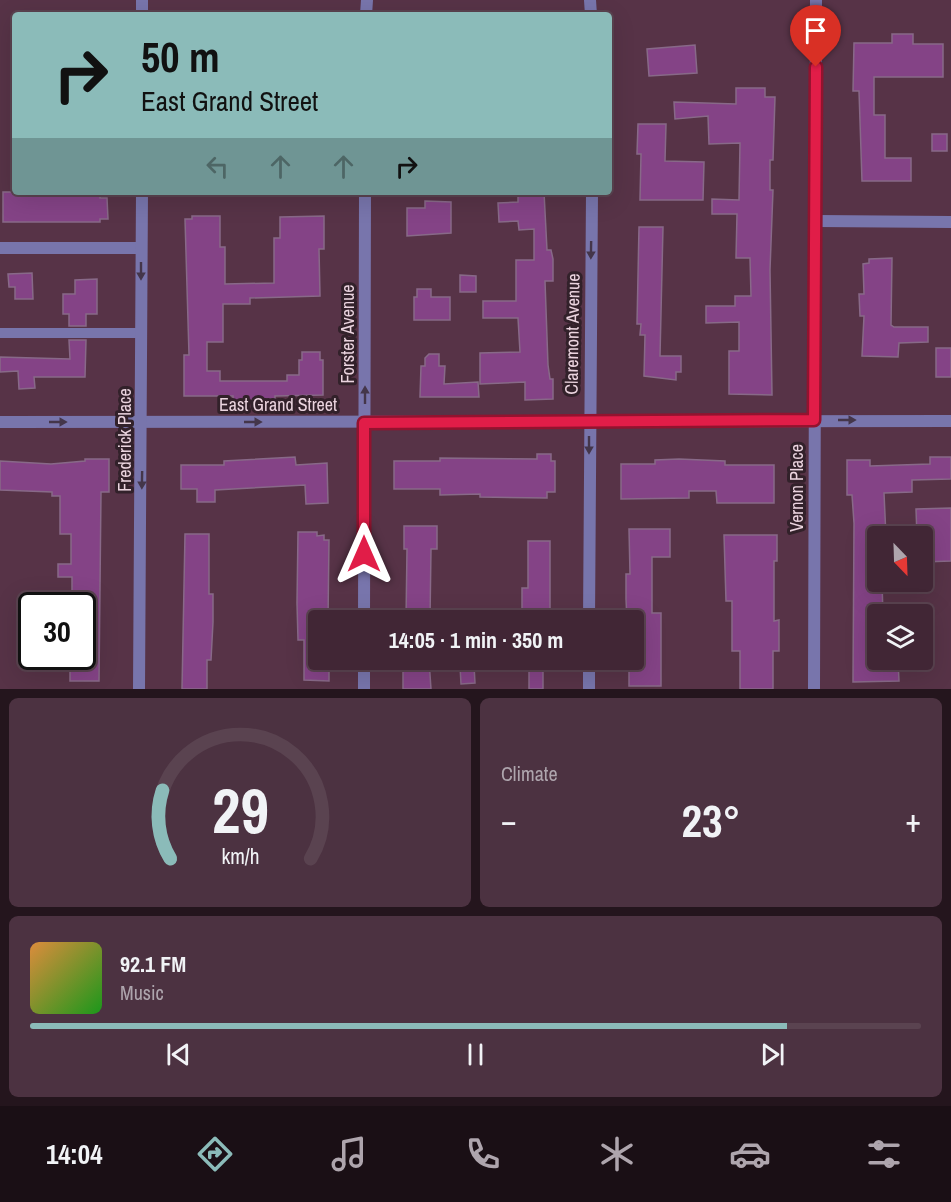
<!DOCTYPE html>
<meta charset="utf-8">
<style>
:root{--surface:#412635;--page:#4c3241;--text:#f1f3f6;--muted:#aea5ad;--line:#5a4350;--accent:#8bbbb9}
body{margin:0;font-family:"Archivo Narrow",sans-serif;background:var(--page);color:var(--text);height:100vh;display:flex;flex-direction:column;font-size:22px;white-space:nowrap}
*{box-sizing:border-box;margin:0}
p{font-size:20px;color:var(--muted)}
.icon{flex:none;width:33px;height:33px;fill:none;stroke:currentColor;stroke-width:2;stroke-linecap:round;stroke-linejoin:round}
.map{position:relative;height:689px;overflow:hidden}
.sheet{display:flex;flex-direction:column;gap:9px;padding:9px;background:#24151d;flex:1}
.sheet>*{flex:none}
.guide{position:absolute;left:12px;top:12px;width:600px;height:183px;border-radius:6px;box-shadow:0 6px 24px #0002,0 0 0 2px var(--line);background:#8bbbb9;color:#111;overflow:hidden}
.needle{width:39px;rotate:157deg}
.tools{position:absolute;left:867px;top:526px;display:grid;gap:12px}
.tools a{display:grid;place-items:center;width:66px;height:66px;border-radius:6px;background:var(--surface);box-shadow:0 6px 24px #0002,0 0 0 2px var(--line);font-size:30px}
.speed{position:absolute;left:18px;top:592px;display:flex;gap:12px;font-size:30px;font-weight:700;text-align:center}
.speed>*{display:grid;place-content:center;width:78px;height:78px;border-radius:50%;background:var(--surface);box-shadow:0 6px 24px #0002,0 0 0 2px var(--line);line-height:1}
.speed .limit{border:3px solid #111;border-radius:9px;background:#fff;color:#111}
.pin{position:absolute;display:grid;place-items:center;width:51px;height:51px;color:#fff;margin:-62px -26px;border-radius:50% 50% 50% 0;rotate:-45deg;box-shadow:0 0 6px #0007}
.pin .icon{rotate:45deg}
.me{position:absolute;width:66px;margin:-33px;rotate:0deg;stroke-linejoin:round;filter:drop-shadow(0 0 4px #0008)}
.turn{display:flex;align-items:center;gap:21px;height:126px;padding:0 30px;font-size:27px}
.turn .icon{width:78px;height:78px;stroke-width:2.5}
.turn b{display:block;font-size:42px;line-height:51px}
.lanes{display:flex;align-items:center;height:57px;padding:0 30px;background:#0003;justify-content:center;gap:30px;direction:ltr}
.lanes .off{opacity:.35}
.big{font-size:45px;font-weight:800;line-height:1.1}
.sheet .widget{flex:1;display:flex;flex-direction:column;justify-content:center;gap:9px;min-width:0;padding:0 21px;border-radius:9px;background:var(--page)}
.sheet .dial{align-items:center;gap:0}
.dial svg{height:156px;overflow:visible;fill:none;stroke:var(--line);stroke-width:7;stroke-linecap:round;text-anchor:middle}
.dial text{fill:var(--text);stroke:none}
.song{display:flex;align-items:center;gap:18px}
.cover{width:72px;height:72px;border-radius:9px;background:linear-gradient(135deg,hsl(30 70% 55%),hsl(120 70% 35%))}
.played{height:6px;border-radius:3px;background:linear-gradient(90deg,var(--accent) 85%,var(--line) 85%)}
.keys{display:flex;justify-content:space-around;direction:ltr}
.heat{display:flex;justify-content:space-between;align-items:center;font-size:33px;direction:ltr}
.sheet .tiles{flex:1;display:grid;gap:9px;grid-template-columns:1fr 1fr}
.widget:last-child{grid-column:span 2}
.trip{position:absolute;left:308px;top:610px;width:336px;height:60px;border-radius:6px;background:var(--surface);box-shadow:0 6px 24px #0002,0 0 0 2px var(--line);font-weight:800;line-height:60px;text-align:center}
.dock{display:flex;height:96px;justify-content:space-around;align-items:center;background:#1a0f15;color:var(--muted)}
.dock .icon{width:42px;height:42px}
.dock .current{color:var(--accent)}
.dock b{font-size:27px;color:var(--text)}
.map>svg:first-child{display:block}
</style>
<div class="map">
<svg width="951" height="689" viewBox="0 0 951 689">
<rect width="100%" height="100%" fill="#573347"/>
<!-- building -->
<g fill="#844386" stroke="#886988" stroke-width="1.5">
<path d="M892,34H913V44H943V77H874V115H885V158H911V181H862L859,91H853L854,43H892Z"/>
<path d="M695,45L697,73L649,76L647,49Z"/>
<path d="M736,88H765V97H775L773,160H770V190H773L770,270L772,395L729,394V351H739V322L706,323V306H735V296H751L750,258H736L737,214H712V199L739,200L740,143L709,144L708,116L675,119L674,102L736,104Z"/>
<path d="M638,124H666L665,161L704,162L703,200H640L641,154H637Z"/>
<rect x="932" y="134" width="15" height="17"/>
<path d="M3,192H100V198H107L108,219H100V222H3Z"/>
<path d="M518,192H544L547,250H551L553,259V281H545L548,365L550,379H553V399L525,400V382L480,384V353L520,352L518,318H483V301H516V260H534V229L519,230L518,221L499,222L498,203L518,202Z"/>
<path d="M425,201L451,202V233L407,236V208H425Z"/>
<path d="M192,216H220V247H225V284L274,283V238H280V217L324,216V249H319L320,296L250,298V304H223V342H207V371H220V381H287V375H299V360H302V352H320V360H323V395L275,396V399L233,401V396H184V355H189L185,219H192Z"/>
<path d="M639,227H663L660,356H681V372H676V380L644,376L645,335H640L641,324H637Z"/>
<path d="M892,258L891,325L894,327H928V342L899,343L898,357L862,356L864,316H860L859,294H864L863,264L869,263V259Z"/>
<path d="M32,273L33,299H15V287H9L8,274Z"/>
<path d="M460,275L476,276V292H460Z"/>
<path d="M97,279V314H86V326H69V314H63V294H75V280Z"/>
<path d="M417,289H431V297H450V320H414V297H417Z"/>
<path d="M69,340H86L85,377H34L35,388L19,389L18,371L0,372V357L70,359Z"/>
<rect x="936" y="348" width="15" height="29"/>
<path d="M429,354H439V366H445L444,384L478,382L479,397H420L421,366H425V358Z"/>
<path d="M537,454H551V461H555V492H547V498L480,497V494L440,495V489H394V461H440V458L537,459Z"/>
<path d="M295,457L296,465L327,463L328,503L306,504L305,485L215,490V502H197V489H181V465H224V461Z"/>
<path d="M930,457H951V479L912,480V492L884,493L886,537H878V582H882L883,615H878V660H898L899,681L853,682L854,523L852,495H847V460H870V466L930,464Z"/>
<path d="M85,459H109V492H101L99,681H70V657H82V606H72V577H58V564H71V534H60V496H52V492L0,490V461L51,464L85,461Z"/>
<path d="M679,459L725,461V465H774V503H717L716,491H689V498L621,499V464H655V460Z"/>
<path d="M951,508V561L923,562L922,537H917L916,509Z"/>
<path d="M404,526H437V549H431L430,620H406L407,549H404Z"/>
<path d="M629,529H670V557H652V613H661V686H629V660H633V621H627L626,599V574H630Z"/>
<path d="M298,532H317V536L324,535V540H329L328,621H318V660H329V681L304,680V640H298L297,603Z"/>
<path d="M185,534H209V594H213V622L211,660H207V689H182Z"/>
<path d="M724,535H777V561H774V621L779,620V651H773V689H740V651H732V601H726Z"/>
<path d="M528,541H550V620H522V588H528Z"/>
<path d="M403,660H429L431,689H403Z"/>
<rect x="529" y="660" width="14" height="29"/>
<path d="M474,665L475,683L461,684L460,666Z"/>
</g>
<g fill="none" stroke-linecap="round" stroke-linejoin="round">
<!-- lane -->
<path stroke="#7875ac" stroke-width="10" d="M0,333H141"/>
<!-- street -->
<g stroke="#7875ac" stroke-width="12">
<path d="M590,0L591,15"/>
<path d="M142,15V0"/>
<path d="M366,15L367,0"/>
<path d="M817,221L951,222"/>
<path d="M0,248H141"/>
<path d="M0,422L951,421"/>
<path d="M364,621L365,192"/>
<path d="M589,621L592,192"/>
<path d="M589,660V689"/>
<path d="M139,689L142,192"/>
<path d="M364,689V660"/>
<path d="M814,689L816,0"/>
</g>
</g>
<!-- one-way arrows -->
<defs><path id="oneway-solid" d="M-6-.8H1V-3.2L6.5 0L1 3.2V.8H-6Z" transform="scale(1.5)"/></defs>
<g fill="#44364a">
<use href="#oneway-solid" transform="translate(591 250) rotate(91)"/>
<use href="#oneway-solid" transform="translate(141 271) rotate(90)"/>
<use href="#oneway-solid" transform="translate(365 395) rotate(-90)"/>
<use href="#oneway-solid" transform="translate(847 420)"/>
<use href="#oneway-solid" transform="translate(58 422)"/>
<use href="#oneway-solid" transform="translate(253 422)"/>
<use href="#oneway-solid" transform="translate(589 445) rotate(90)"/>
<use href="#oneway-solid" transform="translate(142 480) rotate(91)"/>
</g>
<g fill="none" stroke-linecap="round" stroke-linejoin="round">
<defs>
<path id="route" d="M364,554V423L814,420L816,67"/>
</defs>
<!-- route casing -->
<use href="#route" stroke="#92132f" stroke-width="15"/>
<!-- route -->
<use href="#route" stroke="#e11d48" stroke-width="10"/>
</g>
<g text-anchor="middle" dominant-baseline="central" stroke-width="6" stroke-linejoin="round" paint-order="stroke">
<!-- street labels -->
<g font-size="18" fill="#ebd4df" stroke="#32212a">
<text transform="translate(347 334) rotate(-90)">Forster Avenue</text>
<text transform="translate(572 334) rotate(-89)">Claremont Avenue</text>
<text x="278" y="404">East Grand Street</text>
<text transform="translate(124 440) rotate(-90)">Frederick Place</text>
<text transform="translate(796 488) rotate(-90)">Vernon Place</text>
</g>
</g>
</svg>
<div class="tools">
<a><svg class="needle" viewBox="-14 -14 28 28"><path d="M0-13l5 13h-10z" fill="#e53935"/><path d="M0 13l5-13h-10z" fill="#aea5ad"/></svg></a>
<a><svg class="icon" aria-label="layers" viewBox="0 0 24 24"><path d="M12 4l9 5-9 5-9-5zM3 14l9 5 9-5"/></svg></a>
</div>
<div class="speed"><div class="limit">30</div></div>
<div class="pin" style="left:816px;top:67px;background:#d93025"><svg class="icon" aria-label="arrive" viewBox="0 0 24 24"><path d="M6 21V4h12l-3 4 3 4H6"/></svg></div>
<svg class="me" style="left:364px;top:554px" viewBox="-20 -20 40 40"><path d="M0-17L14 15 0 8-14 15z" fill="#e11d48" stroke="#fff" stroke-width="4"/></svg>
<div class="trip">14:05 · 1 min · 350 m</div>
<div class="guide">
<div class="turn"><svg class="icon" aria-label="right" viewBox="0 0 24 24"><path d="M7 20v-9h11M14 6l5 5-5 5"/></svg><div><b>50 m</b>East Grand Street</div></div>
<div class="lanes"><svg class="icon off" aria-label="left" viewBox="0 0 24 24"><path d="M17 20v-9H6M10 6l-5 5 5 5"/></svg><svg class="icon off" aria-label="ahead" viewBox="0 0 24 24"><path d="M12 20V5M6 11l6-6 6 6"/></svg><svg class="icon off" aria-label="ahead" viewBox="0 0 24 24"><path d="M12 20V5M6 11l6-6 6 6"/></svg><svg class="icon" aria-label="right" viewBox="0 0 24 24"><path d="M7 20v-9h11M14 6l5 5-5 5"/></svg></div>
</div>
</div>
<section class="sheet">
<div class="tiles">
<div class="widget dial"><svg viewBox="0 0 100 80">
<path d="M14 69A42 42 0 1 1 86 69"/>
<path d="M14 69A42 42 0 0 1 10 34" stroke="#8bbbb9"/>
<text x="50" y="56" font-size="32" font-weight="700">29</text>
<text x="50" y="72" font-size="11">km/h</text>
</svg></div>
<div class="widget"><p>Climate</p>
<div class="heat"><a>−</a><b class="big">23°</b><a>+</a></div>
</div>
<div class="widget">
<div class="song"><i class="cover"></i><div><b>92.1 FM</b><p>Music</p></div></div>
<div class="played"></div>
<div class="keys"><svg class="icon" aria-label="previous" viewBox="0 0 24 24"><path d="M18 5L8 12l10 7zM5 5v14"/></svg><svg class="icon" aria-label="pause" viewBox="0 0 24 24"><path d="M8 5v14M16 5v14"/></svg><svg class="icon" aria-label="next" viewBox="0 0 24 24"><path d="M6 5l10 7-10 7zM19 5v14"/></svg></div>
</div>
</div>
</section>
<nav class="dock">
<b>14:04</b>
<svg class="icon current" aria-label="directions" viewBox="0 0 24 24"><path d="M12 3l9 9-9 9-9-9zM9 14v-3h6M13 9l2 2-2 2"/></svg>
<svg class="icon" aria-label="music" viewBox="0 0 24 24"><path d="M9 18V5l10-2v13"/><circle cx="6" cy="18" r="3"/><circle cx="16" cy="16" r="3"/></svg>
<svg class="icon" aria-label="phone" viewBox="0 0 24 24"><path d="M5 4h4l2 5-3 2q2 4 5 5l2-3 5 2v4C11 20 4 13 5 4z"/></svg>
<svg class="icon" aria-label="climate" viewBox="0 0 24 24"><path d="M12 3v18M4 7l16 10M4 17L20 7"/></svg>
<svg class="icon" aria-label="car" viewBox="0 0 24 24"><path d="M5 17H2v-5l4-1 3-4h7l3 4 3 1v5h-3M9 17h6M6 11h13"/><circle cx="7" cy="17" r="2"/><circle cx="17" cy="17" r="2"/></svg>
<svg class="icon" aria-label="filters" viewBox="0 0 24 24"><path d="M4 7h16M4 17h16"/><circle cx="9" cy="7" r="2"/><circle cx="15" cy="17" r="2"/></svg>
</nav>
